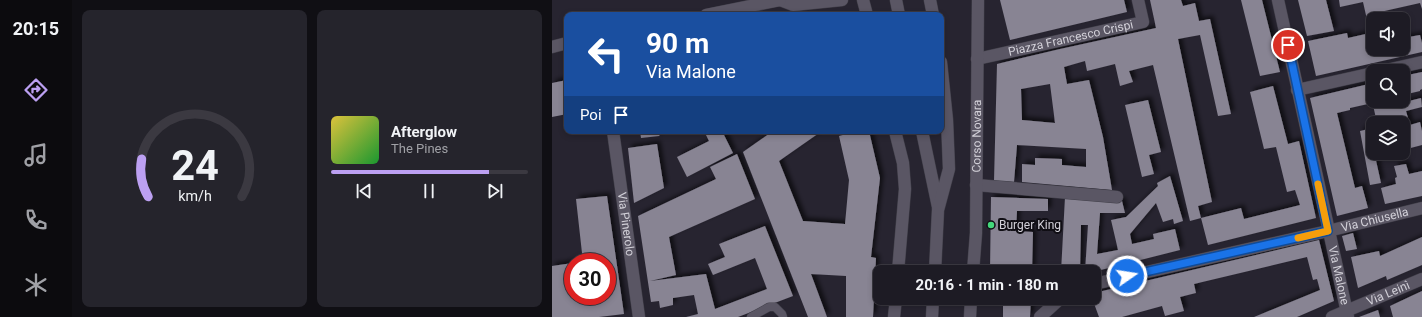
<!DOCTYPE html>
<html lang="it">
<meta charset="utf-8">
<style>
:root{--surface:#1d1b24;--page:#25242c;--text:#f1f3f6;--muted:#a0a1a6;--line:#3b3941;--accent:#bca0f2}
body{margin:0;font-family:Roboto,sans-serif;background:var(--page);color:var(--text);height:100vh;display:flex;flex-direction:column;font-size:15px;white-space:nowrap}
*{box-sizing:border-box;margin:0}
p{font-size:13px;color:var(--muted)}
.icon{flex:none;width:22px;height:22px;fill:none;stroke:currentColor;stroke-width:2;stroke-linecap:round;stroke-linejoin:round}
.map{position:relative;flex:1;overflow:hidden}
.sheet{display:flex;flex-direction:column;gap:10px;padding:10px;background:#100f14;width:480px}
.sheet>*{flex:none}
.banner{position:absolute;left:12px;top:12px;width:380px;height:122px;border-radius:8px;box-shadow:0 2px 6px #0003,0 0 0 1px var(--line);background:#1a4fa0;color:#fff;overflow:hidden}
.controls{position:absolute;left:814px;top:12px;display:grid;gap:8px}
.controls a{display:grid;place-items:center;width:44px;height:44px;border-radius:8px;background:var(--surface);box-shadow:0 2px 6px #0003,0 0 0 1px var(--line);font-size:20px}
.speed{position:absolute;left:12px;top:253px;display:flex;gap:8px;font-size:20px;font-weight:700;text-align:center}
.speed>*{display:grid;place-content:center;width:52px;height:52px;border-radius:50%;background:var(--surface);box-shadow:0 2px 6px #0003,0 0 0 1px var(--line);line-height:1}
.speed .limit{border:6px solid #d22;background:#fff;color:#111}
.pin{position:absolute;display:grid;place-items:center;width:34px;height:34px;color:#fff;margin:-17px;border:2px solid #fff;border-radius:50%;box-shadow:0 1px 4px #0007}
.me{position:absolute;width:44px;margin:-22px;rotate:77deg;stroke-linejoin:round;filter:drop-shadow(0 0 3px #0008)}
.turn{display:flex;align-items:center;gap:14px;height:84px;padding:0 16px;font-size:18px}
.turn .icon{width:52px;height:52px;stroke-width:2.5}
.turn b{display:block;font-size:28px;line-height:34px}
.then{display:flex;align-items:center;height:38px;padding:0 16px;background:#0003;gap:8px;font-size:15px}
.sheet .tile{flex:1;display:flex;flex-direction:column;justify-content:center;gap:6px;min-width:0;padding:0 14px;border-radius:8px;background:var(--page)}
.sheet .dial{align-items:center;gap:0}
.dial svg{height:104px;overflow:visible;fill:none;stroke:var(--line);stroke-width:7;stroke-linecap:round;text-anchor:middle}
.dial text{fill:var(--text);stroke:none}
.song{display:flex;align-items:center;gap:12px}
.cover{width:48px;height:48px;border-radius:6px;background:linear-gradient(135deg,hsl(50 70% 55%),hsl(130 70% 35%))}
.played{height:4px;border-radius:2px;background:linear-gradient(90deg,var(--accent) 80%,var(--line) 80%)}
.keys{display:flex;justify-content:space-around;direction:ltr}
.sheet .tiles{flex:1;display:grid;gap:10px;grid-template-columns:repeat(2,1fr)}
.trip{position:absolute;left:321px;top:265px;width:228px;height:40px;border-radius:8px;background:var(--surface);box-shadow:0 2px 6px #0003,0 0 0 1px var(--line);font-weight:700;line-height:40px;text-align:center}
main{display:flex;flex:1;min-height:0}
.menu{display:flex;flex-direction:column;width:72px;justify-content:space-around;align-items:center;background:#0c0b0e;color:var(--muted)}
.menu .icon{width:28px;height:28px}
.menu .current{color:var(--accent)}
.menu b{font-size:18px;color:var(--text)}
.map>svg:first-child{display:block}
</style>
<main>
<nav class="menu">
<b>20:15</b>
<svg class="icon current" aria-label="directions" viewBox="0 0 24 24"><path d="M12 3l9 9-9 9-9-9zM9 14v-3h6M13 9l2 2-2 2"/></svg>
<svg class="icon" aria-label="music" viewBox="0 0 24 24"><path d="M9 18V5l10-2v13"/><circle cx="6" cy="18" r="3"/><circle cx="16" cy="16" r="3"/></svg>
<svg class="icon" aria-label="phone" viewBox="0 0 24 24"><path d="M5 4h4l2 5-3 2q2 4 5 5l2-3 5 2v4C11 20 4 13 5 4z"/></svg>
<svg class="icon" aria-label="climate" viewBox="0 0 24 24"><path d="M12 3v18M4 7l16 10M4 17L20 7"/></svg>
</nav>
<section class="sheet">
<div class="tiles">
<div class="tile dial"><svg viewBox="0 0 100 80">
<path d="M14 69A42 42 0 1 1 86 69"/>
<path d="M14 69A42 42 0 0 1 9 40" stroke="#bca0f2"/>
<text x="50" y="56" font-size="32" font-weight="700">24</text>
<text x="50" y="72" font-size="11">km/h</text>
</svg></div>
<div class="tile">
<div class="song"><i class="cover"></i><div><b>Afterglow</b><p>The Pines</p></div></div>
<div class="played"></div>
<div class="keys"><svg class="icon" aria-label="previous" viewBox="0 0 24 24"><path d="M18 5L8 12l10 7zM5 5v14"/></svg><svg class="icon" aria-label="pause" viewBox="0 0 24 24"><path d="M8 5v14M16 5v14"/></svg><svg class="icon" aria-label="next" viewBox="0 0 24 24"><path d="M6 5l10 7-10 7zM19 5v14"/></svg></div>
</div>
</div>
</section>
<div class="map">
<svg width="870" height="317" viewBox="0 0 870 317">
<defs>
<filter id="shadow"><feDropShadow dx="3.5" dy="-3.5" stdDeviation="2" flood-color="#0009"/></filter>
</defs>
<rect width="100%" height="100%" fill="#272430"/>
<!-- building -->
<g fill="#888493" fill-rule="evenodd" filter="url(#shadow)">
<path d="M448,0H572L575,12L458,40Z"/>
<path d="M598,0H629L631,6L643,3L647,21L658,19L679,114L666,116L648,35L626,39L660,202L646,206L649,218L638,221L601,65L577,71L581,82L568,86L563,64L535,71L533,61L512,67L515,84L537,80L551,137L560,190L470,182V164L483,165V158L510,159V165L534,167V149L465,145L462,182L442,181L445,64L508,49L604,28ZM498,84L503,123L470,120L469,89Z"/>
<path d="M689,0H710L728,72L708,76Z"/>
<path d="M746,0H774L782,31L755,36Z"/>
<path d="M787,0H870V9L868,3L828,12L830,19H821V49H851V38L868,35L870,43V52L764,76L756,41L795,33L796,38L818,33L811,2L788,7Z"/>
<path d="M870,72V89L868,90V91L851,95V76Z"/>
<path d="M15,80V114L0,117V83Z"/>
<path d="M821,83V101L825,102L798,108V110L785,113L803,188L810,186L816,208L785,216L758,98Z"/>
<path d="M721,86L736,144L747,141L764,218L656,245L649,218L689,208L692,219L748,205L743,190L735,192L724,147L712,149L698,92Z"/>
<path d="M869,98L870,107L854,111L858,125L868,122L870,131V145L851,150V123H825L821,105L832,103L833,107Z"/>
<path d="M596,100L609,152L597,155L602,174L590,177L573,105Z"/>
<path d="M821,128V153L835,154L823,156L829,183L818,185L808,131Z"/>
<path d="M88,131H111L107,136L89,138Z"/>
<path d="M152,131H170L181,153L135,177L125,157L157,141Z"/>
<path d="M221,131H270L227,161L251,221L293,224L297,180L287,136L306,131H317L328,178L319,257L324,258L321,317H294V276L259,274L275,317H256L191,152Z"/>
<path d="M105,144L112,188L82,203L76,148Z"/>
<path d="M185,154L203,199L117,237L124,275L98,281L154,274L163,309L215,289L203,258L161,275L156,264L173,257L167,244L213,226L241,296L186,317H134L146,314L142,295L121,298V305L108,308L107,301L99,302L86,216L164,179L158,167Z"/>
<path d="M854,164L857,174L870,171V196L833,204L829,188L844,184L843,178L845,177L842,166Z"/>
<path d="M618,176L631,221L622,224L621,219L611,222L604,203L578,234L580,244L602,239L601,234L623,229L628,250L541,272H533L536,225H529L528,272H509L513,197L570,201L573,213H548L545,254L566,250L559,220L574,217L606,186L605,183Z"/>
<path d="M55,196L72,314L47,317H0V266L21,263V296H55V262H31L24,199Z"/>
<path d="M439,197L496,199V211H465L464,231L481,232L480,272H438Z"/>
<path d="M801,233L805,249L794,251L790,236Z"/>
<path d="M870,237V265L835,280L834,276L806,288L799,257L827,251L828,256Z"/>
<path d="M767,240L782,301L745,317H702L768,290L765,279L761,280L755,257L642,284L644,293L628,297L632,311L613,316L610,306L570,317H547L540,298H542V293Z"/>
<path d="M870,291V317H841L838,306Z"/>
<path d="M451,298H479L478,317H451Z"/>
<path d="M826,310L828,317H807Z"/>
</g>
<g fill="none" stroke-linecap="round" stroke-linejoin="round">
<defs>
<path id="lane" d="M199,317L217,307H223L230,314L231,317"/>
<g id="street">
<path d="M311,0L315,15"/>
<path id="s1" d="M726,0L796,317"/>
<path id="s2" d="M425,59L591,22L586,0"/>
<path d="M830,71L870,62"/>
<path d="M745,90L821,73"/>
<path id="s3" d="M61,131L87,317"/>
<path d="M343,131L351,163L353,189L346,272"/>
<path d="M424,185L565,197"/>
<path id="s4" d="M421,272L424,233L426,0"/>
<path id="s5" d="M542,284L776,231L870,208"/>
<path d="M342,317L344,298"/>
<path d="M418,317L419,298"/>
<path d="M488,317L509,298"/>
<path id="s6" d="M780,317L870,279"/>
</g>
<g id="secondary">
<path d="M228,0L241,5L290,0"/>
<path d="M344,0L347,15"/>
<path d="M378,0L381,15"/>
<path d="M154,15L228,0"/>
<path d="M0,47L15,43"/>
<path d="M370,131L386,207"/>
<path d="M383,272L386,210L397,169L395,120L389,62"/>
<path d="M380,317L381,298"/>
</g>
</defs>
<!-- lane casing -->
<use href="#lane" stroke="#42404a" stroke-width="9"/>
<!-- street casing -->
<use href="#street" stroke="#42404a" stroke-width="13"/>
<!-- secondary casing -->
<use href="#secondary" stroke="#42404a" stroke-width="13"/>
<!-- lane -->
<use href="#lane" stroke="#5a5664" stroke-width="8"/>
<!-- street -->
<use href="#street" stroke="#5a5664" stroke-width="12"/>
<!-- secondary -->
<use href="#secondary" stroke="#5a5664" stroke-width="12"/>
</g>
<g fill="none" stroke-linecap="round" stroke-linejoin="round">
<defs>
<path id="route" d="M575,276L776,231L736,45"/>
</defs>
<!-- route casing -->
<use href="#route" stroke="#114b97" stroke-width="10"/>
<!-- route -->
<use href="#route" stroke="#1a73e8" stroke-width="7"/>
<!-- slow -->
<path stroke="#f59e0b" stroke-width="7" d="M746,238L776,231L766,184"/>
</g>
<!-- markers -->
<circle fill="#43d77b" stroke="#100e14" stroke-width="1.5" cx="439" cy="225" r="4"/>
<g text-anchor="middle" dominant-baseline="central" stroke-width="4" stroke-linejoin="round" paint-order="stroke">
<!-- street labels -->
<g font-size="12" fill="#d2d0d8" stroke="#100e14">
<text stroke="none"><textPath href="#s2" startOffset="96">Piazza Francesco Crispi</textPath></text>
<text stroke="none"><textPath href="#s4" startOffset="136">Corso Novara</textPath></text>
<text stroke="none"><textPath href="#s5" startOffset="288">Via Chiusella</textPath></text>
<text stroke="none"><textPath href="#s3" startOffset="94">Via Pinerolo</textPath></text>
<text stroke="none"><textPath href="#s1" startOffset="282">Via Malone</textPath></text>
<text stroke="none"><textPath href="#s6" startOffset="61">Via Leinì</textPath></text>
</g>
<!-- poi labels -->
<g font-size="12" fill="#d2d0d8" stroke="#100e14" text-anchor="start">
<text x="447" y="225">Burger King</text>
</g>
</g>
</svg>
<div class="controls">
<a><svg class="icon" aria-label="sound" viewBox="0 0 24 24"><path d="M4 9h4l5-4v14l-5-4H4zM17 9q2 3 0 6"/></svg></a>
<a><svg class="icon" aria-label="search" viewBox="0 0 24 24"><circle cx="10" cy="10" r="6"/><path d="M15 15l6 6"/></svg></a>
<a><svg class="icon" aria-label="layers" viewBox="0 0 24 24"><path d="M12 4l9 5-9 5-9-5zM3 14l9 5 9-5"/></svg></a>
</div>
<div class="speed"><div class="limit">30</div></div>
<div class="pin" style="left:736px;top:45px;background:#d93025"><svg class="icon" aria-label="arrive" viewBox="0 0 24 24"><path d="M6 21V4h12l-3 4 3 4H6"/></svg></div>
<svg class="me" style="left:575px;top:276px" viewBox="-20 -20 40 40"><circle r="17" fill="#1a73e8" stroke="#fff" stroke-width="3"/><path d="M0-11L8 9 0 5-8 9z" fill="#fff"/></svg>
<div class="trip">20:16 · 1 min · 180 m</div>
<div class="banner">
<div class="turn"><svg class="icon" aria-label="left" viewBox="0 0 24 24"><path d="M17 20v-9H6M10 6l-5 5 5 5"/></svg><div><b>90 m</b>Via Malone</div></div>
<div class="then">Poi<svg class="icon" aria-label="arrive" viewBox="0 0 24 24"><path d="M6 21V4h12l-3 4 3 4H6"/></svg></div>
</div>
</div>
</main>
